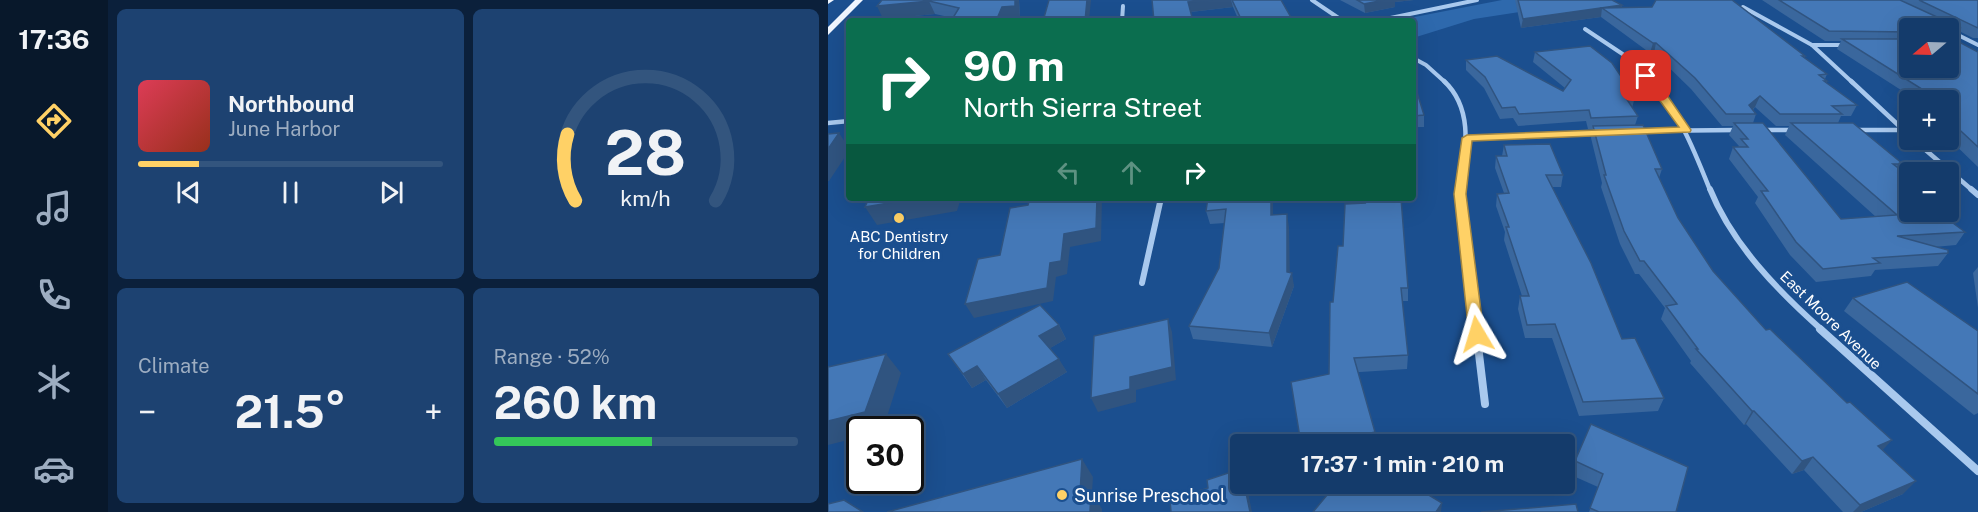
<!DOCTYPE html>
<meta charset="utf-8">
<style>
:root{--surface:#143b6b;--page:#1d4271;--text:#f1f3f6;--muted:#9dadc1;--line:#33557e;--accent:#ffd166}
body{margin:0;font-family:"Public Sans",sans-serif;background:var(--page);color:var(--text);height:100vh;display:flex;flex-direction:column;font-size:22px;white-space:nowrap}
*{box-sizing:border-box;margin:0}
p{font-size:20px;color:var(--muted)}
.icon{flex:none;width:33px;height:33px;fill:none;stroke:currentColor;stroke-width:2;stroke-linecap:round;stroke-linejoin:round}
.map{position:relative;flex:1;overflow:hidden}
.sheet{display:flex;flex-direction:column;gap:9px;padding:9px;background:#0b203b;width:720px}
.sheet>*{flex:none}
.guide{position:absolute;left:18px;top:18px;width:570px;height:183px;border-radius:6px;box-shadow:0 6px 24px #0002,0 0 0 2px var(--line);background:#0b6e4f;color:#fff;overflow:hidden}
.needle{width:39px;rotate:251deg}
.controls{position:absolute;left:1071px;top:18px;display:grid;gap:12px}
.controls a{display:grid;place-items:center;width:60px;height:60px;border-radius:6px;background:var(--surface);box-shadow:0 6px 24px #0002,0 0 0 2px var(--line);font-size:30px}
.speed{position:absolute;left:18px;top:416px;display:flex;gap:12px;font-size:30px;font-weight:700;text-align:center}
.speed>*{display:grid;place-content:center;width:78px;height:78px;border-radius:50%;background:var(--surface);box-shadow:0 6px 24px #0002,0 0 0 2px var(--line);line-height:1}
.speed .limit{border:3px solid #111;border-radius:9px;background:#fff;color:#111}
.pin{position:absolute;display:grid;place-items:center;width:51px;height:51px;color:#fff;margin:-26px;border-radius:12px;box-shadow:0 3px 9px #0006}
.me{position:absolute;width:66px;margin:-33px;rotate:353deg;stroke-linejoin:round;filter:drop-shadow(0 0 4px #0008)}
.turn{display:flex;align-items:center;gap:21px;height:126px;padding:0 18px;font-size:27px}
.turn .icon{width:78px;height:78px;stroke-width:2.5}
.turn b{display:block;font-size:42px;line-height:51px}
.lanes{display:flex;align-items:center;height:57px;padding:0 18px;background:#0003;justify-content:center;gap:30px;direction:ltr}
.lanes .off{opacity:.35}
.big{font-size:45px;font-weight:700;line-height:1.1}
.sheet .widget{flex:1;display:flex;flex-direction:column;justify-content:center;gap:9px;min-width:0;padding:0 21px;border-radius:9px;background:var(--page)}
.sheet .dial{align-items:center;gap:0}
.dial svg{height:156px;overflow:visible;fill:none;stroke:var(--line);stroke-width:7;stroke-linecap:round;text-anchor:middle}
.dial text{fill:var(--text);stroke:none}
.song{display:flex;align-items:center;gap:18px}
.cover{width:72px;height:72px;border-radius:9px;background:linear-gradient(135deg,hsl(350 70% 55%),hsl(10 70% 35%))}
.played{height:6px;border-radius:3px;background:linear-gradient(90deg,var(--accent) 20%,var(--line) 20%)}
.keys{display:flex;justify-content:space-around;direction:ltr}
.heat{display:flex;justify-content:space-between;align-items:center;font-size:33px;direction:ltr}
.charge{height:9px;border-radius:4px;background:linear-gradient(90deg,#34c759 52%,var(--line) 0)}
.sheet .tiles{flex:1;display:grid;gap:9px;grid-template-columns:repeat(2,1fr)}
.trip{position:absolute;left:402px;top:434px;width:345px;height:60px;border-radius:6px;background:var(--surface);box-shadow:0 6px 24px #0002,0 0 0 2px var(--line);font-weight:700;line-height:60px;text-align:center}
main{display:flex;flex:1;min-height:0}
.tabs{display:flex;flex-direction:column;width:108px;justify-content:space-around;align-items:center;background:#08182b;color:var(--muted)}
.tabs .icon{width:42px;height:42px}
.tabs .selected{color:var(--accent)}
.tabs b{font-size:27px;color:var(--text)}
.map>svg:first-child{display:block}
</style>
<main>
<nav class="tabs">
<b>17:36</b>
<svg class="icon selected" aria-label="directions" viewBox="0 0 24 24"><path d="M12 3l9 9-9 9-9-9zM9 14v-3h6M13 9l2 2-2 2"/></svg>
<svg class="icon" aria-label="music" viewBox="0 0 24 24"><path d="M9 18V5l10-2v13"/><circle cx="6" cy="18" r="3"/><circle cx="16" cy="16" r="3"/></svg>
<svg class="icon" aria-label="phone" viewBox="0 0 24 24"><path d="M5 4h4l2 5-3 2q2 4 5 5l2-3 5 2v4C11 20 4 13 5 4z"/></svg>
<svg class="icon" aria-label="climate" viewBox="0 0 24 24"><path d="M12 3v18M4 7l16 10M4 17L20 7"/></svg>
<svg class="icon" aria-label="car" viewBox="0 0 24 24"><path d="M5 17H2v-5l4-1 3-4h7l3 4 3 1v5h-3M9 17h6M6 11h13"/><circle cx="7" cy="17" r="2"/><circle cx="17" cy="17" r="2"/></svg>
</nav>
<section class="sheet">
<div class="tiles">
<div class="widget">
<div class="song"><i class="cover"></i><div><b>Northbound</b><p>June Harbor</p></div></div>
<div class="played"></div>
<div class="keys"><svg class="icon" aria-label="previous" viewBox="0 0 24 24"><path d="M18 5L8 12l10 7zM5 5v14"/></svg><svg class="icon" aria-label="pause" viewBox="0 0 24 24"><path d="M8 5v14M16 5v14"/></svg><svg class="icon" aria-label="next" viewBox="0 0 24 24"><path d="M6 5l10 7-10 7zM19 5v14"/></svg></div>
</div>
<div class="widget dial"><svg viewBox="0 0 100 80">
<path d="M14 69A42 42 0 1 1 86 69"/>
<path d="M14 69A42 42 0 0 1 10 35" stroke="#ffd166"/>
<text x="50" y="56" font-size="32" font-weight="700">28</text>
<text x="50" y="72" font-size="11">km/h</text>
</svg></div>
<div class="widget"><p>Climate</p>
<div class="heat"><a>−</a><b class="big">21.5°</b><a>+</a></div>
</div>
<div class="widget"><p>Range · 52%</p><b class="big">260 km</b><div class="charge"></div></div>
</div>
</section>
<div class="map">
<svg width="1150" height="512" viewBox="0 0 1150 512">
<rect width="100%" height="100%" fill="#1b4f8f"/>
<!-- green -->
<path fill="#2e69ad" d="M674,0H769L646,19L585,38V21H566Z"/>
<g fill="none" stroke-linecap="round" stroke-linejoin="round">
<!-- street-far3 -->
<g stroke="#a9c9ee" stroke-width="4">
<path d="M484,0L515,21"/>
<path d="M915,7L984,45L1025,83"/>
<path d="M294,21L295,6"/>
<path d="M548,21L649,0"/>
<path d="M757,29L802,59L824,83"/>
<path d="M1120,30L1150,45"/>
<path d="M984,45H1018"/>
<path d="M585,58L598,65L618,83"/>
</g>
<!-- street-far2 -->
<g stroke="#a9c9ee" stroke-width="4.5">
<path d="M616,81C647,110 637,153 632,190"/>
<path d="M822,81C852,113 866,150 882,190"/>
<path d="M1023,81L1082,136"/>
<path d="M0,123L21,121"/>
<path d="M935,130H967"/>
<path d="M1028,130H1075"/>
<path d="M812,131L910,130"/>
<path d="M639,138L772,133"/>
<path d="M1086,140L1144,190"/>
</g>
<!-- street-far1 -->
<g stroke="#a9c9ee" stroke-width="6">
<path d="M633,189L648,330"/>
<path d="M882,189C904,244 950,291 994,330"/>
<path d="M1143,189L1150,195"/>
<path d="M314,283L333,198"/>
</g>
<!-- street -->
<g stroke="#a9c9ee" stroke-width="8">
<path d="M648,329L657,404"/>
<path d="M992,329L1150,471"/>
</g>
<!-- primary -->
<g fill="#f0f6ff" fill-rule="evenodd">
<path d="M0,0H6L0,4Z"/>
<path d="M27,0H35L0,35V27Z"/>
</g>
</g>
<!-- wall -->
<g fill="#3a679d" fill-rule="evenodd">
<path d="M54,0H191L192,18L179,19L125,18L107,14L55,19Z"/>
<path d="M324,0H453L465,21H411L405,7L363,12Z"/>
<path d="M512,0H586L567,2V7L537,13Z"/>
<path d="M687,0H784L794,5L793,8L977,56L976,58L999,74L997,79L999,81V83L1029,105L1023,116H1013L1010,123L1075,164L1072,169L1082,212L1137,232L1128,245L1106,247L1120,253L1110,266L1047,270L1043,276L988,282L962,255L927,203L930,197L901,159L905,147H910L911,146L901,135L905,126H894L863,89L826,53H822L773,17L693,28ZM927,107L948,126H961L957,135L1048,217L1013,219L925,123L928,114L925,110Z"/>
<path d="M934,0H1150V38H1145L1131,31L1127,38H1124L1150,52V167L1120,138V100H1086L1087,99L1009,49L1013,41H997ZM1082,28H1120V68H1082Z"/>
<path d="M707,52L807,97L804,108L810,116L807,125L834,169L831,178L850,218L885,271L938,330L1055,450L1075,494L1033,512H1015L976,470L964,474L918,424L916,425L862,363L863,361L833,319L837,308L811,274H807L792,244L773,187L774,183L763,138L765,129H760L758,121L690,126L685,118L672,119L656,88L638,70V60L735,91L737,88L705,62Z"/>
<path d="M585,86L596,115V127H585Z"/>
<path d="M676,145L735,175L733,187H724L794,339L836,398L830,411L751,416L724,338H697L690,309L692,296H694L676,240L677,232L668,206L669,194L676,193L667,168L668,156H674Z"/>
<path d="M380,198L445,215L461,227V273L466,286L444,347L365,339L361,326L391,268L397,223L382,224L378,211Z"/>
<path d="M527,198H575H573L580,288V301H574L580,355L579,369L501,374L505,302L515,246L530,203Z"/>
<path d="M1150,267V308L1145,273Z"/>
<path d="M1025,298L1150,331V413L1146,415L1016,311Z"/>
<path d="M231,325L238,339L222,348L239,372L179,408L158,380L144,388L120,354Z"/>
<path d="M763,424L848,512H761L770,487L743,475L747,461Z"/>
</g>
<!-- shaded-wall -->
<g fill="#305480">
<path d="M187,0H191L192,18L179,19L178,21H168L174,7Z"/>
<path d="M259,0H263L261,21H257Z"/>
<path d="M384,0H403L405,7L362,12L360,2Z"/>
<path d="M556,0H586L567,2V7L537,13L536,4Z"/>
<path d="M101,1L107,14L55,19L49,6Z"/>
<path d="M794,5L792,14L774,8L773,17L693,28L695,19Z"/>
<path d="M825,43H828L826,53H822Z"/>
<path d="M932,96L927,107L920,114L921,105Z"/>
<path d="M11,133L21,148V151L1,181H0V149Z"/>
<path d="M90,198H133L129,211L49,225L37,207Z"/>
<path d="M269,198H279L274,199L273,241L242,247L239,274L228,277L225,301L146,318L137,304L222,263L236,234Z"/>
<path d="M443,198H445V228L443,215Z"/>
<path d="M459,214L461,227L462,280L464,273L466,286L444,347L441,333L459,272Z"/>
<path d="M340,319L344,332L348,380L308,390V402L270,412L263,398Z"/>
<path d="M231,325L238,339L219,350L211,336Z"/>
<path d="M58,354L73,373L55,429H32V437L0,445V421Z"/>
<path d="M231,359L239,372L179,408L170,394Z"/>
<path d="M149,366L158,380L144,388L135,374Z"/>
<path d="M924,411H926L918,424L916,425Z"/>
<path d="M547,432V444H494Z"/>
<path d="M1064,440L1052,453L1050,446Z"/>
<path d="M985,457L976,470L964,474L974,461Z"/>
<path d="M254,459L265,477L264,493L274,509V512H262L252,494Z"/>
<path d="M1088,481L1075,494L1033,512H1025L1032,505Z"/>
<path d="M416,483H418L419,487L424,512H422Z"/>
<path d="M614,503L613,512H608Z"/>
</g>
<!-- building -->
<g fill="#4478b7" stroke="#305480" stroke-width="1.5">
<path d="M54,0H187V6L174,7L168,21H123L131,8L101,1L49,6Z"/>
<path d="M221,0H259L257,21H215Z"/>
<path d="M324,0H384L360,2L365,21H326Z"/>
<path d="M404,0H453L465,21H414Z"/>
<path d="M529,0H556L536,4Z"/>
<path d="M690,0H784L794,5L695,19Z"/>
<path d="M828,0H904L977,56H974L999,74L991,75L999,81H996L1029,105L1004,106L1014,114H952L932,96L921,105L928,114H898L867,78L828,43H825L774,8L824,7Z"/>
<path d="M951,0H1072L1133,28H1082V32L1001,31Z"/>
<path d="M1091,0H1150V28Z"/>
<path d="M1120,36L1150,52V147L1120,119V100H1101H1105L1092,91H1097L1014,39H1082V68H1120Z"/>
<path d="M762,46L784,63L807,97L798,98L810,116L763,118L761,110L691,114L687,107L674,108L657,77L638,60L669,56L735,91L743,80L707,52Z"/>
<path d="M585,86L588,89L596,115L585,116Z"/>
<path d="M906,123H935L1013,219L1069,215L963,123H1025L1075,164H1065L1082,177V212H1110L1137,232L1069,236L1120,250V253L1045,258L1052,263L995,269L968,242L933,191H940L905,147H920L913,139H920Z"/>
<path d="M815,125L834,169H827L850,218L885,271L938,330L942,329L1019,403L1022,402L1064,440L1050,446L1088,481L1032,505L985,457L974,461L926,411H924L868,349H870L838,306L849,304L816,261H812L796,231L776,175H778L765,126Z"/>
<path d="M11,133L0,149V134Z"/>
<path d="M722,144L735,175H718L763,263L794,339L807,338L836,398L755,402L727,324L699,325L692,296H701L678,227H681L669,194L681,193L668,156H679L676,145Z"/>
<path d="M41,198H90L37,207Z"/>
<path d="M202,198H269L268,228L236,234L233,261L222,263L219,288L137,304L150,259L172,255L182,208L200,205Z"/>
<path d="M380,198H443V215L459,214V272L464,273L441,333L361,326L391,268L398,209L378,211Z"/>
<path d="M534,198H573L580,288H573L580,355L526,358L547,432L494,444H473L463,382L501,374L502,302H505L510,246H515L517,204L537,203Z"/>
<path d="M1079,282L1150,331V394L1025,298Z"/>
<path d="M212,305L231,325L211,336L231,359L170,394L149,366L135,374L120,354Z"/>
<path d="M340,319L344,367L302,377V389L263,398L266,336Z"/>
<path d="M58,354L37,412L0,421V367Z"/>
<path d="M763,424L860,467L848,512H771L762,508L775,474L747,461Z"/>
<path d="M254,459L252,494L263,491L262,512H59Z"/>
<path d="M412,469V483H416L422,512H343L342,500L380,488L379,480Z"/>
<path d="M509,483H581L614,503L608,512H485Z"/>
<path d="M16,500L35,512H0V504Z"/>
<path d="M748,504L750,512H653Z"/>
</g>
<!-- route -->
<path fill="#ffd166" stroke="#a68842" stroke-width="1.5" d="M815,75H821L837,92L863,130L862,132L644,141L638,194L656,334L654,338H643L641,334L626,194L634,138L639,135L851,127L814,76Z"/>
<!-- markers -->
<g fill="#ffd166" stroke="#1b4f8f" stroke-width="2">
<circle cx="71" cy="218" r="6"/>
<circle cx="234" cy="495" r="6"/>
</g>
<g text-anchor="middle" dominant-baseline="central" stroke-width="6" stroke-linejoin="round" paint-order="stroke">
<!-- poi labels -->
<g font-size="15" fill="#fff" stroke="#1b4f8f">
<text x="71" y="236">ABC Dentistry<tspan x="71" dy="17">for Children</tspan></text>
</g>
<!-- street labels -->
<g font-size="15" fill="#fff" stroke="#1b4f8f">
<text transform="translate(1003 320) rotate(44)">East Moore Avenue</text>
</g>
<!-- near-poi labels -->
<g font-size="18" fill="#fff" stroke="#1b4f8f" text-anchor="start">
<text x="246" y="495">Sunrise Preschool</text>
</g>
</g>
</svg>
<div class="controls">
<a><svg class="needle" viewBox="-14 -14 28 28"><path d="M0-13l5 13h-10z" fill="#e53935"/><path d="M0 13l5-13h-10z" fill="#9dadc1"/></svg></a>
<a>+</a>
<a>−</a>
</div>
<div class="speed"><div class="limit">30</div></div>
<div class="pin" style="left:818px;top:76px;background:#d93025"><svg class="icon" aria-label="arrive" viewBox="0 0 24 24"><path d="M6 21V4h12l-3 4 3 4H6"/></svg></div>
<svg class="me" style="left:649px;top:334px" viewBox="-20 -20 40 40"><path d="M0-17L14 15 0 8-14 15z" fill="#ffd166" stroke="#fff" stroke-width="4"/></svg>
<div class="trip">17:37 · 1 min · 210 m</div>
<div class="guide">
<div class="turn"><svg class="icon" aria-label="right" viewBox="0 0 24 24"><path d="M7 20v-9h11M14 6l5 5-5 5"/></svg><div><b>90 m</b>North Sierra Street</div></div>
<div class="lanes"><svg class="icon off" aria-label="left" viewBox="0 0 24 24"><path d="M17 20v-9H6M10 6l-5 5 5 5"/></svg><svg class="icon off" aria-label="ahead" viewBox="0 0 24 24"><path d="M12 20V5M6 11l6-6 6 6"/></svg><svg class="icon" aria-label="right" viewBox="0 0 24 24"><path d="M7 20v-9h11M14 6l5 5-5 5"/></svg></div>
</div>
</div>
</main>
